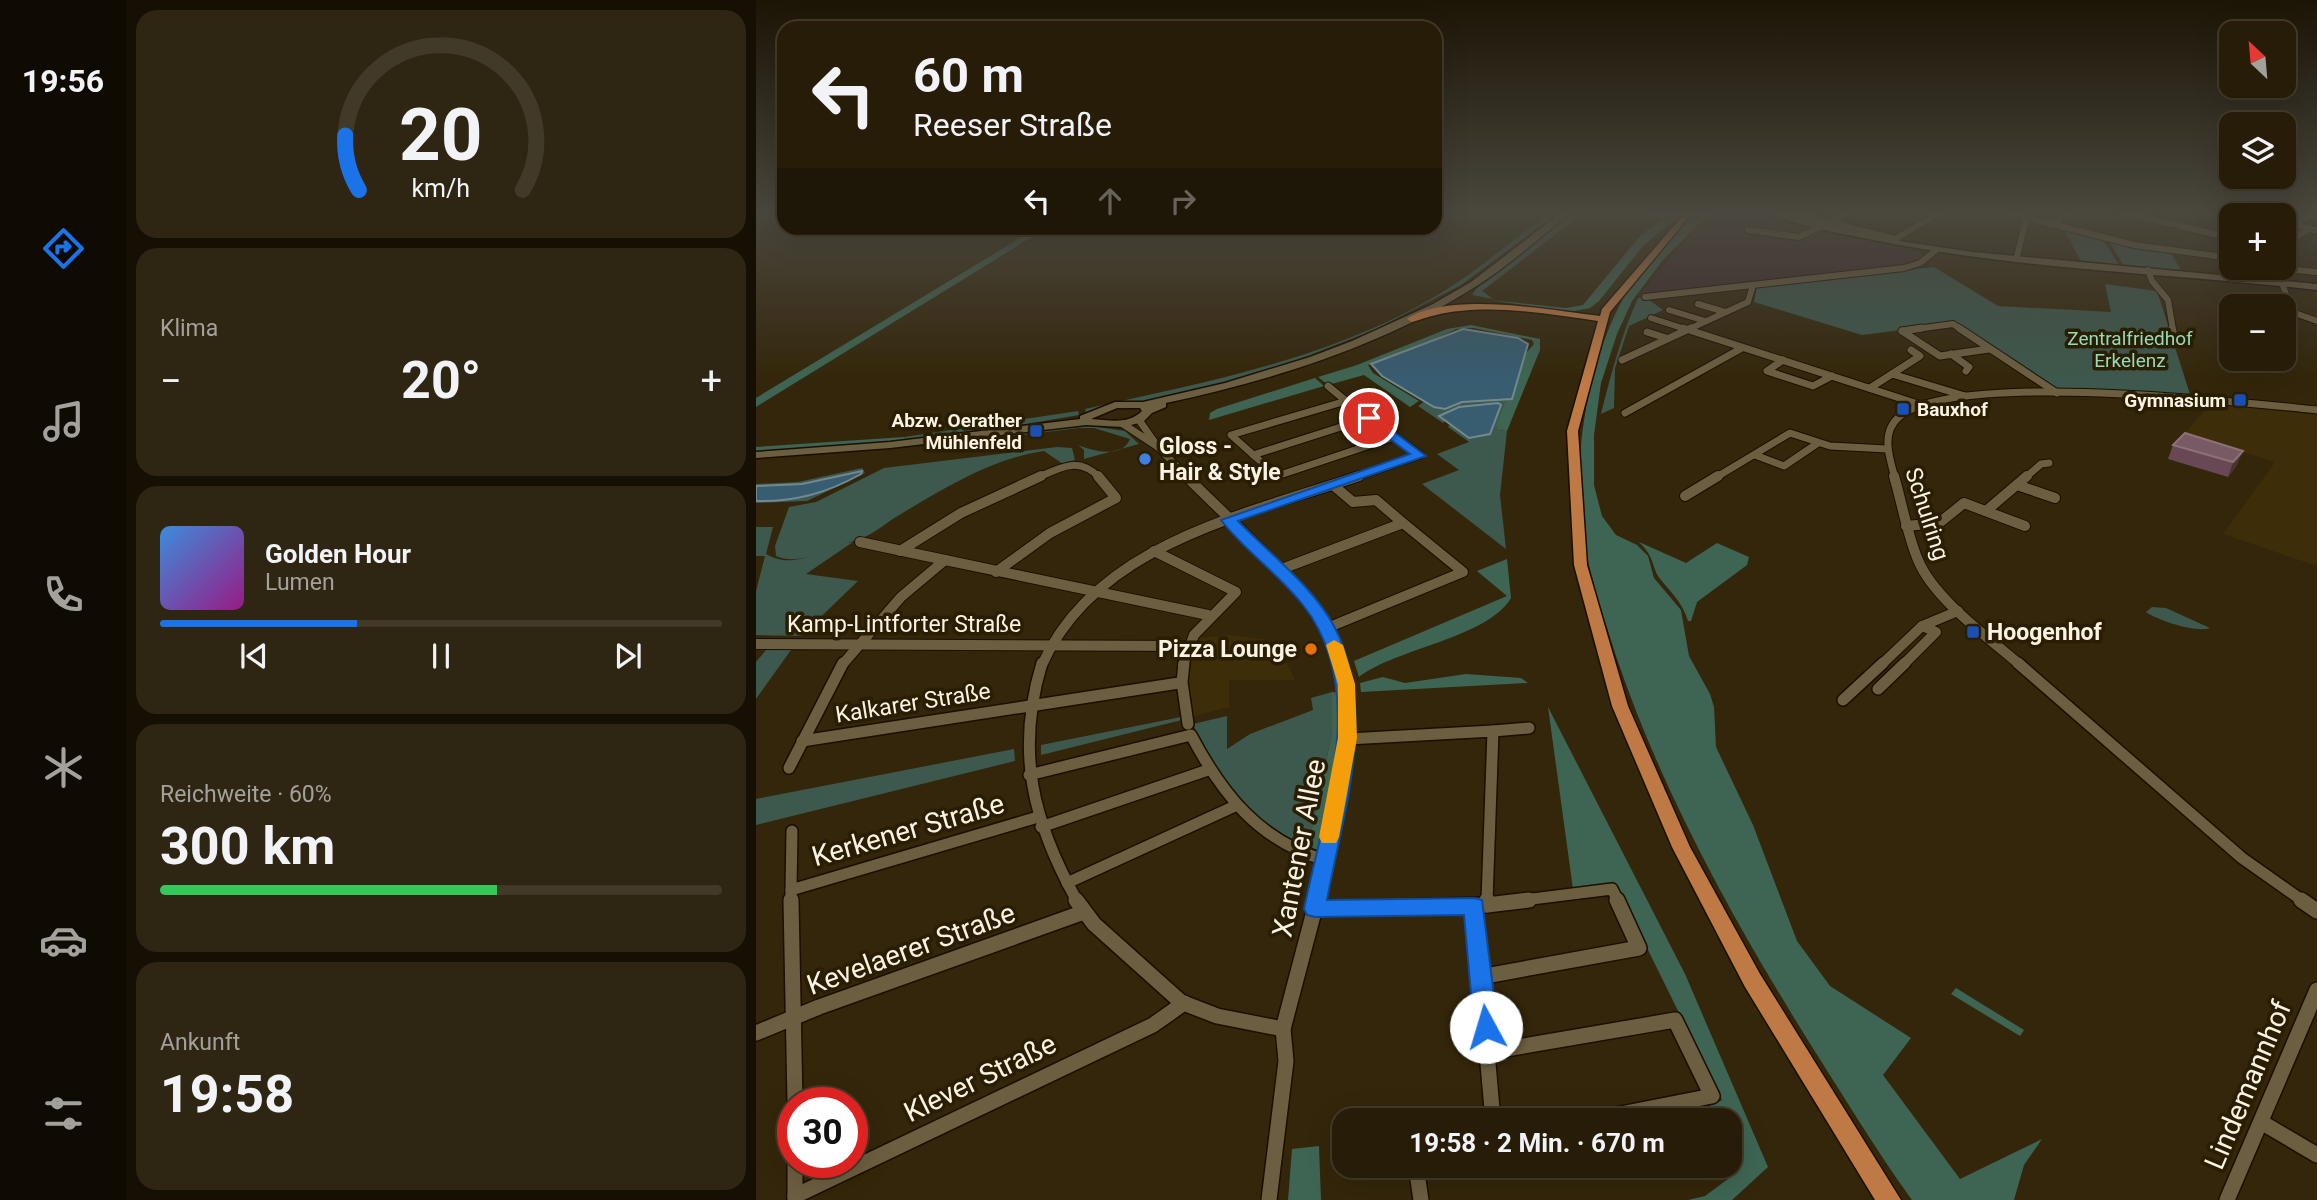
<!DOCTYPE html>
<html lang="de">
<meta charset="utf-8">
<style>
:root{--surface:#261c08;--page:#2e2512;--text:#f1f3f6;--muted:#a4a19c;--line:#423a29;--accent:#1a73e8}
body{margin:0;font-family:Roboto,sans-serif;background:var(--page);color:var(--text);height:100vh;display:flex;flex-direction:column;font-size:26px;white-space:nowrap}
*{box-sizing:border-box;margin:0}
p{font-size:23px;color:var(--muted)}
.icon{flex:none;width:38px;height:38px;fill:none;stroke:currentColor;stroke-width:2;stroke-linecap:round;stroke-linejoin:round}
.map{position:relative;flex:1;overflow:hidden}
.details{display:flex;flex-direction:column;gap:10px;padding:10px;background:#150f04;width:630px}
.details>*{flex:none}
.hud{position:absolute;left:21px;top:21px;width:665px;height:214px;border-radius:21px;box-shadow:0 7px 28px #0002,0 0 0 2px var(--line);background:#261c08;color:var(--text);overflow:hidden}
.needle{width:46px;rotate:334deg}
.controls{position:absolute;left:1463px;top:21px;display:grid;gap:14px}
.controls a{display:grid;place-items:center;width:77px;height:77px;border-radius:14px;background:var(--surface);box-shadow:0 7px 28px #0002,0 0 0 2px var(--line);font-size:35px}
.speed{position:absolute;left:21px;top:1087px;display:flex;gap:14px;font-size:35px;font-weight:700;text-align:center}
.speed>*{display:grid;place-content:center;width:91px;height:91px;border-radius:50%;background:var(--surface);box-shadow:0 7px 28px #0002,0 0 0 2px var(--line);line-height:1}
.speed .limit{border:10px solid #d22;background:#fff;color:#111}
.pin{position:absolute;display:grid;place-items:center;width:60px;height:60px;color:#fff;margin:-30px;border:4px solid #fff;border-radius:50%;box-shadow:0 2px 7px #0007}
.me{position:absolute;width:77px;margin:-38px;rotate:354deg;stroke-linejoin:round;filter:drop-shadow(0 0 5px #0008)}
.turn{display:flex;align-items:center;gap:24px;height:147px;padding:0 21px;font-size:32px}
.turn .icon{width:91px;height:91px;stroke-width:2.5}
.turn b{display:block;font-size:49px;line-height:60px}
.lanes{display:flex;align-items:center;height:66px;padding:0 21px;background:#0003;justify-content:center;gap:35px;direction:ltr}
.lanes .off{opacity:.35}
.big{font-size:52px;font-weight:700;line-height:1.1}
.details .tile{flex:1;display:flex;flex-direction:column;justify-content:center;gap:10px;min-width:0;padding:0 24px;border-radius:21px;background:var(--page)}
.details .dial{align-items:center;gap:0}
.dial svg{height:182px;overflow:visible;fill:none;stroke:var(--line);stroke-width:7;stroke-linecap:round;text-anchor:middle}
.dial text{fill:var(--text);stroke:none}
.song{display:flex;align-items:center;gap:21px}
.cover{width:84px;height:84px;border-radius:10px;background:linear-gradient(135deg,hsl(210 70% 55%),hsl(310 70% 35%))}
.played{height:7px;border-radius:4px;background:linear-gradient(90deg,var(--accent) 35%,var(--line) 35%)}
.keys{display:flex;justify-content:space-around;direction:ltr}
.heat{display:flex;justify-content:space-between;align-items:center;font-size:38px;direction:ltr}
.charge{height:10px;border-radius:5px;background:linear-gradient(90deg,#34c759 60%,var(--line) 0)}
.trip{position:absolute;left:576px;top:1108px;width:410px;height:70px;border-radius:21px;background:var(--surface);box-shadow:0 7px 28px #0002,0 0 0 2px var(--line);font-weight:700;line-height:70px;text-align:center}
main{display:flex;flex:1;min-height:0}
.dock{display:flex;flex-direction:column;width:126px;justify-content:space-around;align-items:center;background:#0f0b03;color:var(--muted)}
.dock .icon{width:49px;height:49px}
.dock .active{color:var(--accent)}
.dock b{font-size:32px;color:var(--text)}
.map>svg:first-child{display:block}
</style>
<main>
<nav class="dock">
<b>19:56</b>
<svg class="icon active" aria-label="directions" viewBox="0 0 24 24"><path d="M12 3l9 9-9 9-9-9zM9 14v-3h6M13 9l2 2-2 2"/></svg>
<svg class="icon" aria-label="music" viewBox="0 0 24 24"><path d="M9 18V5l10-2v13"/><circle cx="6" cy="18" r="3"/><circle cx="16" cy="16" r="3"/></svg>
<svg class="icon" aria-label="phone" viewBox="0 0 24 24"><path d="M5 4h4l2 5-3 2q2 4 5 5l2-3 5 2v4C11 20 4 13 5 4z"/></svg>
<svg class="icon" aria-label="climate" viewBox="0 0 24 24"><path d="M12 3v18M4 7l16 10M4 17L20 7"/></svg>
<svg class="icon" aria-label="car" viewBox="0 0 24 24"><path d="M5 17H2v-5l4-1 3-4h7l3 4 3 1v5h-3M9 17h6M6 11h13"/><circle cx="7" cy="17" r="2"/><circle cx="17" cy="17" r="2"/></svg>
<svg class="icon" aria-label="filters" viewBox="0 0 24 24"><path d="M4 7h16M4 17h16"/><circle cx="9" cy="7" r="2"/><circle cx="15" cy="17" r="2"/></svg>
</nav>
<section class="details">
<div class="tile dial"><svg viewBox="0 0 100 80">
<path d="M14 69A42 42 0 1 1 86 69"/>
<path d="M14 69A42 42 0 0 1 8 45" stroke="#1a73e8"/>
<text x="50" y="56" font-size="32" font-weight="700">20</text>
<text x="50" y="72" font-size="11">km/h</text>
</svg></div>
<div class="tile"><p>Klima</p>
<div class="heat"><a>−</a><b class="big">20°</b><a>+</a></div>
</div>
<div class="tile">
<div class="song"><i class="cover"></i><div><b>Golden Hour</b><p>Lumen</p></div></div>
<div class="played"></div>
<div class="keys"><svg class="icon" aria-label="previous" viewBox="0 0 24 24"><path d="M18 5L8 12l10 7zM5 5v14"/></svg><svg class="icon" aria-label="pause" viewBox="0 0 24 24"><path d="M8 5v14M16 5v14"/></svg><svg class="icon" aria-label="next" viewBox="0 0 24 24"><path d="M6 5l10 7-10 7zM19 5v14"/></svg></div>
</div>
<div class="tile"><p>Reichweite · 60%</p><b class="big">300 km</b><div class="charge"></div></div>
<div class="tile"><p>Ankunft</p><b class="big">19:58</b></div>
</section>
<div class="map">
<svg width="1561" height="1200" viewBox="0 0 1561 1200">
<rect width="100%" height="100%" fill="#33260a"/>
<!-- commercial -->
<path fill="#3e2a2a" d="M965,212H1007L1068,231L1164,252L1166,257L1149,266L882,297L922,248L944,225Z"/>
<!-- built -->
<g fill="#3d2d08">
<path d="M1455,403L1561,415V566L1467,534L1519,462L1428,434Z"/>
<path d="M474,635L508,639L524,664L531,663L539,680H473V707L435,717L432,668L442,638Z"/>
</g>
<!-- green -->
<g fill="#3d584c">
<path d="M796,212H803L705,285L620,329L537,362L484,378L394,403L359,404L331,416L329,409C451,382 580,358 688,291C726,268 759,237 796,212Z"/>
<path d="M819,212H829L726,291L737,299L716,295L720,289Z"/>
<path d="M1307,228L1346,238L1363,265L1326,263Z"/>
<path d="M1353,241L1414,252L1425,270L1368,266Z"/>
<path d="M1178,267L1242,306L1355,312L1349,284L1401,291L1434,394L1302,389L1200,323L1106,335L998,302L1001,287Z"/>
<path d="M889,297L907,310L873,326L859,368L858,408L845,414C855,374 865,336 882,298Z"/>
<path d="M756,399L743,430L751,431L744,495L750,549L666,484L703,470L681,454L713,442L692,427L694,424L713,438L742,403L703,407L684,416L690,420L687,423L662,406L669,401L689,409L706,402Z"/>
<path d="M322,411L323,415L218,433L149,440L148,437Z"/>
<path d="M327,425L369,431L383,444L328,459V450L322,445C337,451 366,459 374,439L338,428H323L186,445L198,441Z"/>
<path d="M301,447L316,448L319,460L307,464L288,451C238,458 188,488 145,514C132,521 117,535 103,539C80,546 45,567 20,556L19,546L33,507L60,502L128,468Z"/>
<path d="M106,468L109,473L51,501L0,503V484L42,482Z"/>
<path d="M0,527H17L10,554C41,572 67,546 97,542L50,574L102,581L45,636L0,635V591L9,556H0Z"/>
<path d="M1396,607L1410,608L1454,628C1440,633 1403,621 1390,612Z"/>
<path d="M10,650H35L0,699V662Z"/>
<path d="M576,692V733L552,847C496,833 456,776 437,724L471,716V749L494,734L557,710L555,698Z"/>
<path d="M425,717L426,720L285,755V745Z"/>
<path d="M258,749L259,761L0,825V799Z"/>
</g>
<!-- forest -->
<g fill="#3e6553">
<path d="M874,212H927L887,246L843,301L834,308L813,312L735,300L810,308L827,305L884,236L907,218Z"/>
<path d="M941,212H962L942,225L907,260L876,301L861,334L845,383L838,435V485L846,516L860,535L881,545L892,556L898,578L925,610L933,656L954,694L958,707L960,747L997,825L1041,941L1074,986L1155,1038L1127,1075L1204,1179L1286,1139L1268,1165L1258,1200H1156C1119,1149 1087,1095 1053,1042C977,920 906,792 860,656C847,614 831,570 826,527C818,464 828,395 850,336C866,293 901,237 941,212Z"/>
<path d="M279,229H289L0,407V398Z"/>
<path d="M715,325L784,339V350L751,431L743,430L740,425L750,401L756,399L767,356L778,344L776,340L717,328L701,329L657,349L612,365L617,373L663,401L654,407L608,375L572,385L562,377L601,365L691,329Z"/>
<path d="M559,378L568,386L453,420L454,413L461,409Z"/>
<path d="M148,437L149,440L0,451V447Z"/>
<path d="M883,542L930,563L961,543L993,557L991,565L941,602L935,621H932C926,602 917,595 905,580C895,568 900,558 883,542Z"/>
<path d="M751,559L755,598C731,638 641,648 603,677L598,661L751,596L721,571Z"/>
<path d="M710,674L765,678L772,683L605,692L604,683L627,677L649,683Z"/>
<path d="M576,692L585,693L586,730L563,850L552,847L576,733Z"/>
<path d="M792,707L929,974L1012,1167L976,1200H932L949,1196L976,1176L972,1166L973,1120H956L951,1107L966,1100L859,883L817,889Z"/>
<path d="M1200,988L1268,1030L1264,1036L1195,994Z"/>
<path d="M563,1146L565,1200H532L536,1149Z"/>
</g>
<!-- water -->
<g fill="#385c70" stroke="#728992" stroke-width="2">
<path d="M707,329L762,338L772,344L756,399L706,402L689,409L678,407L626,376L615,364Z"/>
<path d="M742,403L745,405L734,434L713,438L683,416L703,407Z"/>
<path d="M106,471L105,474C71,493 39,502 0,501V486L46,484Z"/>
</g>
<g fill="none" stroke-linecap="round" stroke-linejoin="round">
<defs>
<g id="minor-far4">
<path d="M1033,212L1139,239L1185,212"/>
<path d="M1249,212L1378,245L1475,258"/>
<path d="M1365,212L1475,238"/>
<path d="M1485,212L1497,215"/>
<path d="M1528,222L1561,230"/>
<path d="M1296,225L1314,212"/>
<path d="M1538,225L1561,212"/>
<path d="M992,230L1043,237L1094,212"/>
<path d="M1528,245L1554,228"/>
<path d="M1261,256L1270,220L1273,219"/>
<path d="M1521,268L1536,312L1561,321"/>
<path d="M1521,268L1561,272"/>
<path d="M1392,270L1396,281L1412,300L1417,330"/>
<path d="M889,297L1148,268L1164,263L1179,251"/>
<path d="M942,304L969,312"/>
<path d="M913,310L949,321"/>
<path d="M895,318L932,330"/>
<path d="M931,330L992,302L997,285"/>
<path d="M1153,330L1197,324L1206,330"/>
</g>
<g id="minor-far3">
<path d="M927,328L1165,405"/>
<path d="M1203,328L1301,393"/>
<path d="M1416,328L1417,331"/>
<path d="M1146,331L1166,328"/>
<path d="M1146,331L1184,356L1233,349"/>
<path d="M891,332L910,338"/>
<path d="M1195,354L1213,367L1210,371"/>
<path d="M866,360L935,328"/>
<path d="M1027,360L1011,371L1057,386L1076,376"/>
<path d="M1136,374L1209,396"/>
<path d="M572,386L590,401"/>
<path d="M1114,388L1164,356L1155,350"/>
<path d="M869,413L986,348"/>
<path d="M383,420L402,447L432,478"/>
<path d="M367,424L402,447"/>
<path d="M497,455L613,418"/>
<path d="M999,455L1028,466L1062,443"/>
<path d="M281,478C305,467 323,456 344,478"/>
<path d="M597,478L664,455L590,401L475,435L521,476L638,437"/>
<path d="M959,478L1034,433L1074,446L1131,449"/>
<path d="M1139,478C1134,459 1124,433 1143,417C1199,370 1482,402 1561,410"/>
<path d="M1269,478L1285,464L1293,463"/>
</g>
<g id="minor-far2">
<path d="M430,476C477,524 570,602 585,665"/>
<path d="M1138,476C1146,503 1151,534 1162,560C1178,599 1232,637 1264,665"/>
<path d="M577,485L597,502L620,500L647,523"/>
<path d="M1261,485L1299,498"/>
<path d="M929,496L962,476"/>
<path d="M1230,511L1271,476"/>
<path d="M1150,526L1183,523L1208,503L1269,526"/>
<path d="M144,551L205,513L285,476"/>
<path d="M398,551L480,592L438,635L427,665"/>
<path d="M189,560L452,615"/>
<path d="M523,570L647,523L707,572L571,628"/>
<path d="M240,572L294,533L360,498L342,476"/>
<path d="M0,644L432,646"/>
<path d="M86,665L145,597L189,560L104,542"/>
<path d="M286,665C340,544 489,515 603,476"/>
<path d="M1125,665L1166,626L1202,611"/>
<path d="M1147,665L1180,632L1166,626"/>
</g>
<g id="minor-far1">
<path d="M286,663C259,752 277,822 321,901"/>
<path d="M428,663L426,682L432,724"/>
<path d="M1262,663L1486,858L1547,901"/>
<path d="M1122,689L1149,663"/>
<path d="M1087,700L1127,663"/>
<path d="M737,731L773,728"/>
<path d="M592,739L737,731L731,901"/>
<path d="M46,741L423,683"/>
<path d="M33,768L87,663"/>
<path d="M273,775L435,735C466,794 503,841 569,860"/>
<path d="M285,827L452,770"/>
<path d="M311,883L479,806"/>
<path d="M35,890L36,831"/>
<path d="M35,901V890L282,817"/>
<path d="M560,901C575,825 604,740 585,663"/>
<path d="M760,901L856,889L862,901"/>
</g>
<g id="minor">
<path d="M35,900L39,1102"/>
<path d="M320,900L338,924L425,1002L461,1016L527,1029"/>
<path d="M1545,900L1561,911"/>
<path d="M731,905V900"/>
<path d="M718,906L737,1120"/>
<path d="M559,909L731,905L773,900"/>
<path d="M724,977L883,948L861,900"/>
<path d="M0,1033L63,1007L328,912"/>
<path d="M733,1052L919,1020L956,1096L834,1120"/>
<path d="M1505,1122L1561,1155"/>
<path d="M39,1162V1200"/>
<path d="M660,1166L665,1200"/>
<path d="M39,1196L397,1025L428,1003"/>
<path d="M513,1200L530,1061L527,1029L561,900"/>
<path d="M1471,1200L1561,990"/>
</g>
<g id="secondary">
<path d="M806,212H814C787,236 753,265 722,285C629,345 518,380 410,403V407L396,413L387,422L367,427L330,425L134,448L0,458V452L134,442L324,419V416L359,402H387L469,383L554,357L596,341L677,304L715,282ZM361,408H384L386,411C372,425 353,420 335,419Z"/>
<path d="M1011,212H1024L1082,228L1149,242L1217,252L1561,284V290C1414,273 1264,270 1118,240C1086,234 1039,226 1011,212Z"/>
</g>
<path id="primary" d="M930,212H937L854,312L822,431L831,565L872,706L934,847L1004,974L1145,1200H1119L989,987L916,847L856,706L818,565L811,431L842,321C797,315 750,306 704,311C688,312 672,317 656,322L651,319C693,291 795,310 844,316L846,309Z"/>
</defs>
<!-- minor-far4 casing -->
<use href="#minor-far4" stroke="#1b0f00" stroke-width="8"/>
<!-- minor-far3 casing -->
<use href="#minor-far3" stroke="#1b0f00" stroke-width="9"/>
<!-- minor-far2 casing -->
<use href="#minor-far2" stroke="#1b0f00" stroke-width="12"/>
<!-- minor-far1 casing -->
<use href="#minor-far1" stroke="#1b0f00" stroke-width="14"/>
<!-- minor casing -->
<use href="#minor" stroke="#1b0f00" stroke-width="18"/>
<!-- secondary casing -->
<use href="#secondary" stroke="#1b0f00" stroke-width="3"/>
<!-- primary casing -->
<use href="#primary" stroke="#1b0f00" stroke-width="3"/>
<!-- minor-far4 -->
<use href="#minor-far4" stroke="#6c5e41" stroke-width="6"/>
<!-- minor-far3 -->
<use href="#minor-far3" stroke="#6c5e41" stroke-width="7"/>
<!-- minor-far2 -->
<use href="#minor-far2" stroke="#6c5e41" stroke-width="10"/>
<!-- minor-far1 -->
<use href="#minor-far1" stroke="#6c5e41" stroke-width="11"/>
<!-- minor -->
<use href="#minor" stroke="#6c5e41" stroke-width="15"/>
<!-- secondary -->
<use href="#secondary" fill="#6c5e41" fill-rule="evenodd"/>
<!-- primary -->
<use href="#primary" fill="#bf7945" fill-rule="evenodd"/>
</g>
<!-- wall -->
<path fill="#684855" d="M1429,433L1481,465L1472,477L1412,459L1417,445Z"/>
<!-- shaded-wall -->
<path fill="#4c3330" d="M1487,451L1481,465L1472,477L1477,462Z"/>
<!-- building -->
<path fill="#785a64" stroke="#8c7278" stroke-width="2" d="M1429,433L1487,451L1477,462L1417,445Z"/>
<!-- sky -->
<linearGradient id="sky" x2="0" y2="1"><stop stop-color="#1c1506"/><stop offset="0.56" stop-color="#4a473e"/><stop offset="1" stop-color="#4a473e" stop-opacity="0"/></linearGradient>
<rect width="1561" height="380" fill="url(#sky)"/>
<!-- route -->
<path fill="#1a73e8" stroke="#114b97" stroke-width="2" d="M609,416H617L670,456L482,521C514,554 558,587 579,628C622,713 587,812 571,900L718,898L726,900L742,1027L738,1034L730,1037L721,1034L718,1027L708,915L559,917L551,915L548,909C567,815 614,689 547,605C523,574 489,551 465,520L654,454L609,421Z"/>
<!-- slow -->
<path fill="#f59e0b" d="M578,640L587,645L599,684L601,738L583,837L580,843H566L563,837L582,738V684L570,645Z"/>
<!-- markers -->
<g fill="#1a4fb4" stroke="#291d02" stroke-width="2.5">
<rect x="1477" y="393" width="14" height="14" rx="3.5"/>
<rect x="1140" y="402" width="14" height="14" rx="3.5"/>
<rect x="273" y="424" width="14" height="14" rx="3.5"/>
<rect x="1210" y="625" width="14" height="14" rx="3.5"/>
</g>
<circle fill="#3f7fe0" stroke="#291d02" stroke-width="2.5" cx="389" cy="459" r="7"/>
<circle fill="#e8710a" stroke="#291d02" stroke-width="2.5" cx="555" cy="649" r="7"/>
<g text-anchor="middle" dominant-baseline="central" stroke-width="7" stroke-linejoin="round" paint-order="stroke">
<!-- far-park labels -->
<g font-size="19" fill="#95daba" stroke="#291d02">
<text x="1374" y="338">Zentralfriedhof<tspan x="1374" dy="22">Erkelenz</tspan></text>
</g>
<!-- far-poi labels -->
<g font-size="19" font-weight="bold" fill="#faf2e2" stroke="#291d02" text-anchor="end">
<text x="1470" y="400">Gymnasium</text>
<text x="1161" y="409" text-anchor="start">Bauxhof</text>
<text x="266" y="420">Abzw. Oerather<tspan x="266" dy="22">Mühlenfeld</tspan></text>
</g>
<!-- poi labels -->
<g font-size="23" font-weight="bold" fill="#faf2e2" stroke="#291d02" text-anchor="start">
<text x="403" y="446">Gloss -<tspan x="403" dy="26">Hair &amp; Style</tspan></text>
<text x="1231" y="632">Hoogenhof</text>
<text x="541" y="649" text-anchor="end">Pizza Lounge</text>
</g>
<!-- street labels -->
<g font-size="23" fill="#faf2e2" stroke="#291d02">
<text transform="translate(1171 514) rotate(72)">Schulring</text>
<text x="148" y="624">Kamp-Lintforter Straße</text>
<text transform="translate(157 703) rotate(-9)">Kalkarer Straße</text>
</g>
<!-- near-street labels -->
<g font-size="28" fill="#faf2e2" stroke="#291d02">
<text transform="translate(152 830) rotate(-16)">Kerkener Straße</text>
<text transform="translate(543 848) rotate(-79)">Xantener Allee</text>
<text transform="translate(155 949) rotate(-20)">Kevelaerer Straße</text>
<text transform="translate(224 1078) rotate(-26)">Klever Straße</text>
<text transform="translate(1492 1085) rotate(-67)">Lindemannhof</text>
</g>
</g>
</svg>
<div class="controls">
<a><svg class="needle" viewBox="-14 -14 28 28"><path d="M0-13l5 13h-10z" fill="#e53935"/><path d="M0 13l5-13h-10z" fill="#a4a19c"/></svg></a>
<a><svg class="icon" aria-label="layers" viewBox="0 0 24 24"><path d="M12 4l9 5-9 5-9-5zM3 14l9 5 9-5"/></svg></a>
<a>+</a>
<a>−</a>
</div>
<div class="speed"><div class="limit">30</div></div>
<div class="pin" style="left:613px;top:418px;background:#d93025"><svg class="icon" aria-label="arrive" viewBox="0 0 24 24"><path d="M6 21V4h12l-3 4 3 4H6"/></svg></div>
<svg class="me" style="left:730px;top:1027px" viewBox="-20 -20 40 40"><circle r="19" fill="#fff"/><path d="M0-13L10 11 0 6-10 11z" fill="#1a73e8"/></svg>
<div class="trip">19:58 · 2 Min. · 670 m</div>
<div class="hud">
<div class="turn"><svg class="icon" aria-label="left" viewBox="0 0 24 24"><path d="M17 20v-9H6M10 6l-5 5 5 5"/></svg><div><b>60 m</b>Reeser Straße</div></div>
<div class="lanes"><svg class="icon" aria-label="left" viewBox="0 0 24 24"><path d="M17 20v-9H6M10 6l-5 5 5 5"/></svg><svg class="icon off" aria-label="ahead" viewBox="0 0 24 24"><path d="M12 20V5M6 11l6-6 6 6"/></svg><svg class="icon off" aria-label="right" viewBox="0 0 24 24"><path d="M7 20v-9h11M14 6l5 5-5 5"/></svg></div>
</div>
</div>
</main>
